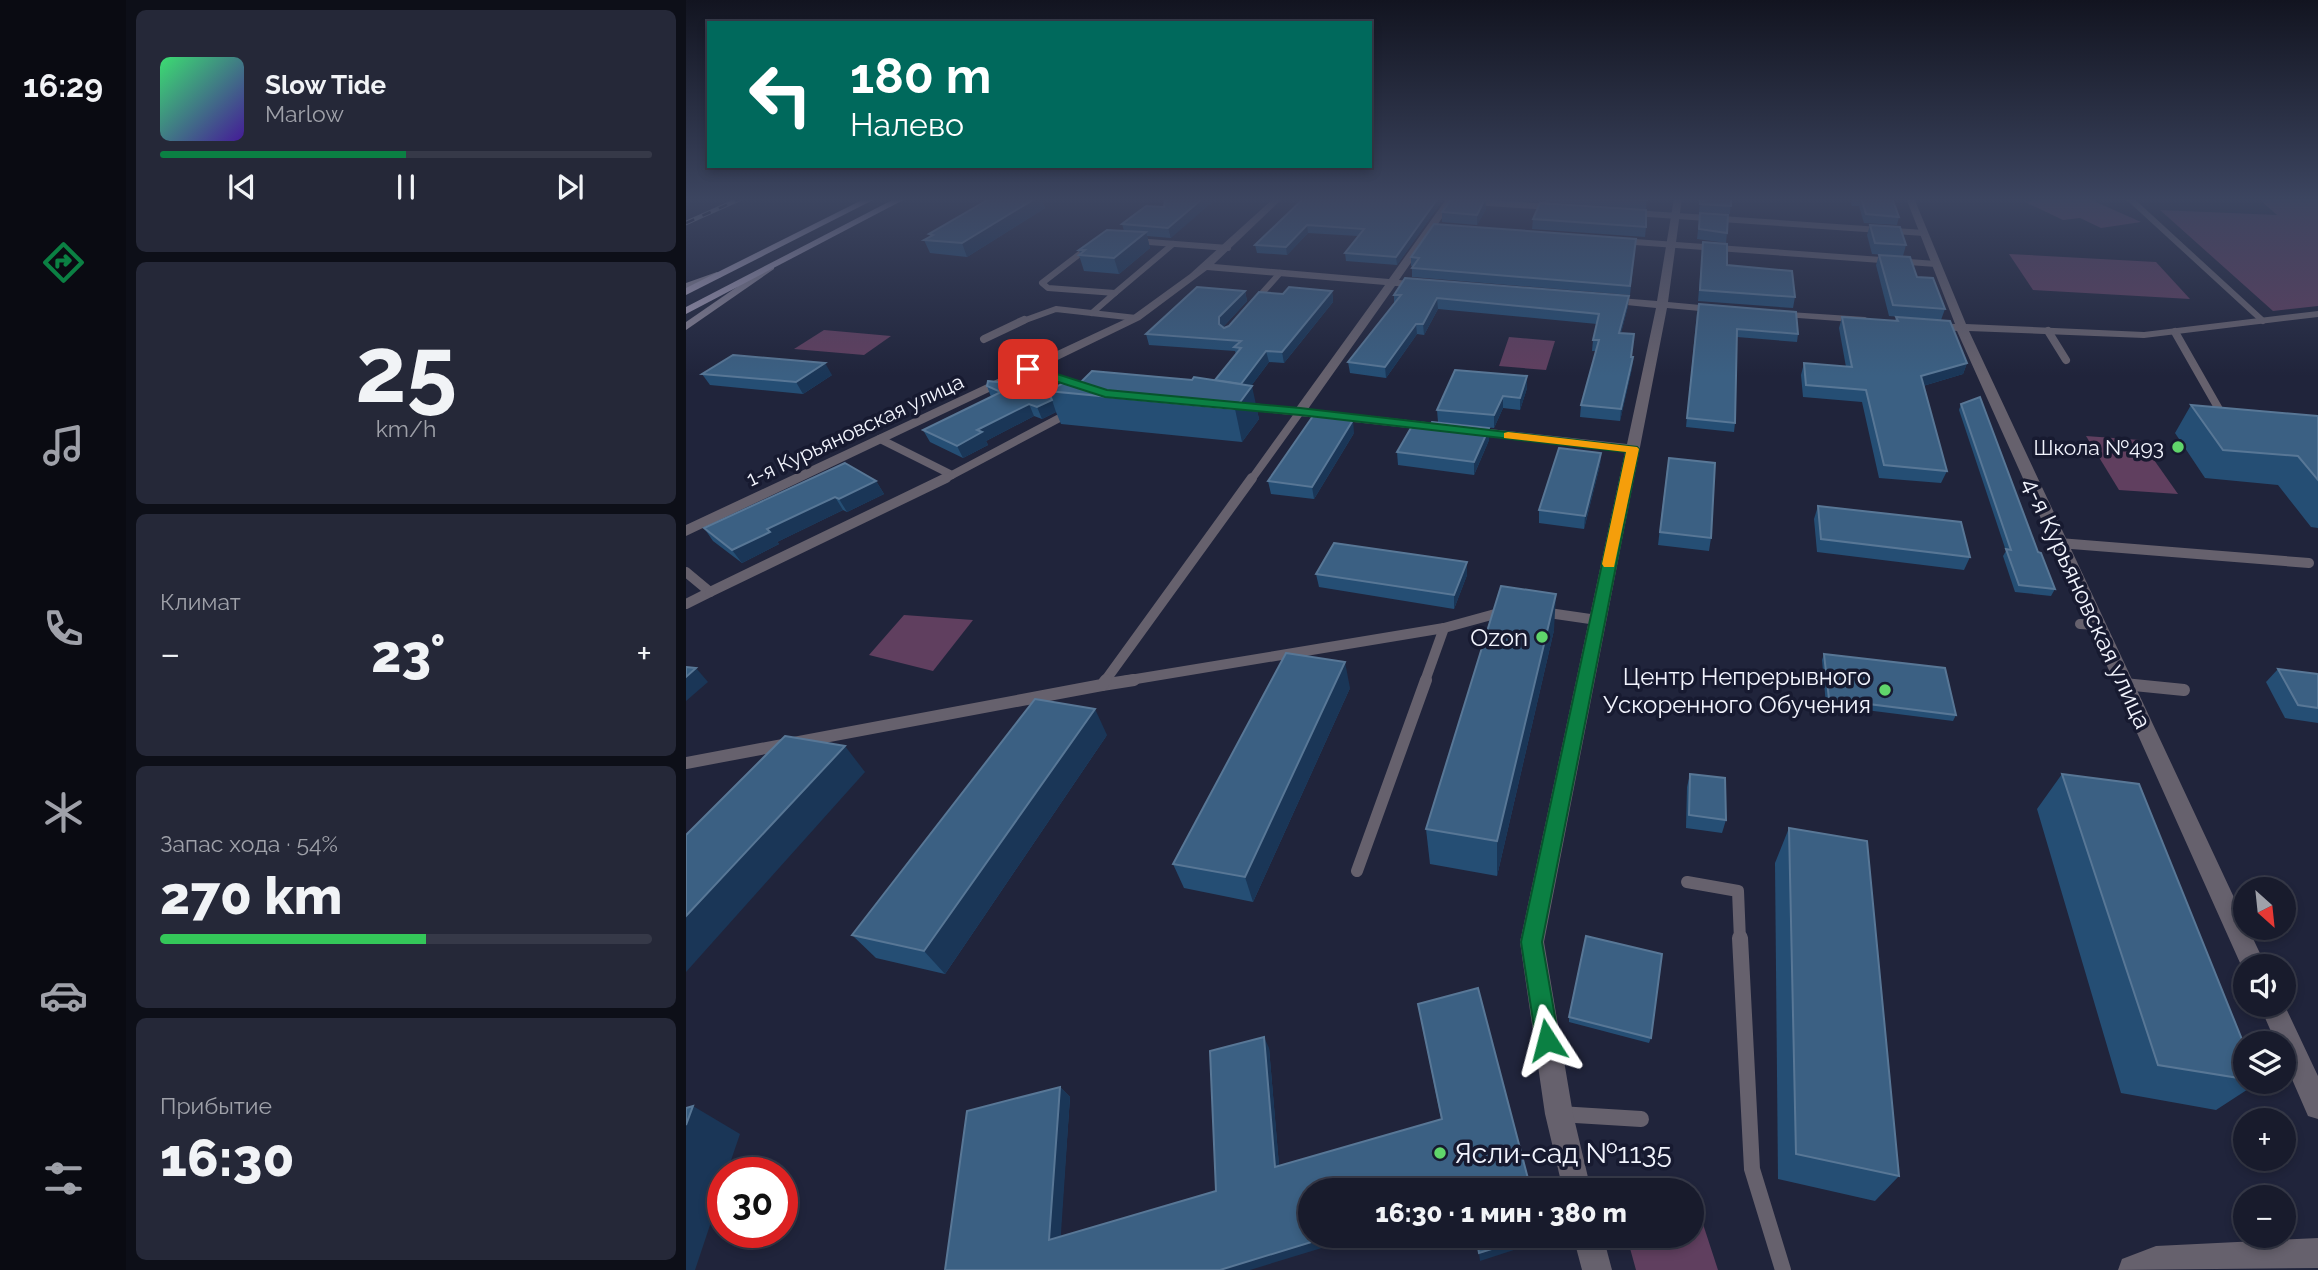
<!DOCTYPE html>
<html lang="ru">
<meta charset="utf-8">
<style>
:root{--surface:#181b2c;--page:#252838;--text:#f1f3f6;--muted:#9fa1a9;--line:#363948;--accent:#0b8043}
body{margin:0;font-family:Raleway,sans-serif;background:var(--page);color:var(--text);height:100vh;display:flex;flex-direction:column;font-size:26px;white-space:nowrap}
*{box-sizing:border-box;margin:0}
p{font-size:23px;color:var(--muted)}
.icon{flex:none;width:38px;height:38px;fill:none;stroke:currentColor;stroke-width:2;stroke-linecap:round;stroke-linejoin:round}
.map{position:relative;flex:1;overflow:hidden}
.details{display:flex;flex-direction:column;gap:10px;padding:10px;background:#0d0f18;width:560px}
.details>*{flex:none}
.top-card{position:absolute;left:21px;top:21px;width:665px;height:147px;border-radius:0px;box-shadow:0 4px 10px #0003,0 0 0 2px var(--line);background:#00695c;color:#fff;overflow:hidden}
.needle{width:46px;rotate:153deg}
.fabs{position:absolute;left:1547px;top:877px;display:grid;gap:14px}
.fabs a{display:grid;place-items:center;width:63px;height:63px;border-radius:50%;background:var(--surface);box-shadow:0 4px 10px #0003,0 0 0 2px var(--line);font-size:35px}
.speed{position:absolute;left:21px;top:1157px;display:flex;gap:14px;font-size:35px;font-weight:700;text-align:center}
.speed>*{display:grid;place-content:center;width:91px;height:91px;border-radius:50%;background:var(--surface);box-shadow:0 4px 10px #0003,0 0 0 2px var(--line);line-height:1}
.speed .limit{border:10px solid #d22;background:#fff;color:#111}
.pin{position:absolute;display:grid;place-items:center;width:60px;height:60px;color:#fff;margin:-30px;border-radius:14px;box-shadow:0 4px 10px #0006}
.me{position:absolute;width:77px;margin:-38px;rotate:351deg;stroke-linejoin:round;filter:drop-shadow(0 0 5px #0008)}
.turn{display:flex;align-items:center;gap:24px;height:147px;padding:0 28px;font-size:32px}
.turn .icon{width:91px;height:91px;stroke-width:2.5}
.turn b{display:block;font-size:49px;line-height:60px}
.big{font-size:52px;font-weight:800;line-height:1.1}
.details .card{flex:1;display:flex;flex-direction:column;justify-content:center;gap:10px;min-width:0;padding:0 24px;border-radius:10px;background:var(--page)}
.details .dial{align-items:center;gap:0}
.dial b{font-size:91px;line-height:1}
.song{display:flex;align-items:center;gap:21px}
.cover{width:84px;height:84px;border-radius:10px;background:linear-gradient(135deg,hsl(140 70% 55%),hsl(260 70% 35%))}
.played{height:7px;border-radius:4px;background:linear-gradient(90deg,var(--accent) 50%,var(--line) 50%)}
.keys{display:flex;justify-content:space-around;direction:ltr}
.heat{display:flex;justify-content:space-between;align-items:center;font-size:38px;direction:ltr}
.charge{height:10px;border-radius:5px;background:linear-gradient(90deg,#34c759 54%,var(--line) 0)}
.trip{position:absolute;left:612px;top:1178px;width:406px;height:70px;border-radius:35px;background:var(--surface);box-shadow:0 4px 10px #0003,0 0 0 2px var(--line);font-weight:800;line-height:70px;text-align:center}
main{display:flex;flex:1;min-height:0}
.tab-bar{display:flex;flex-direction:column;width:126px;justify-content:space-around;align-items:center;background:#0a0b12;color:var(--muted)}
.tab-bar .icon{width:49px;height:49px}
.tab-bar .current{color:var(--accent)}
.tab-bar b{font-size:32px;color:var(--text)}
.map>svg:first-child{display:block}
</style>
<main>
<nav class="tab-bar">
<b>16:29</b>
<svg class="icon current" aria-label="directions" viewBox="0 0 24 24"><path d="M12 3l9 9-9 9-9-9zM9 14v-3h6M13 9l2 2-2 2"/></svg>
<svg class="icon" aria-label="music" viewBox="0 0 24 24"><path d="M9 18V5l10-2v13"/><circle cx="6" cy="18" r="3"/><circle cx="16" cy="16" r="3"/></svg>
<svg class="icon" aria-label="phone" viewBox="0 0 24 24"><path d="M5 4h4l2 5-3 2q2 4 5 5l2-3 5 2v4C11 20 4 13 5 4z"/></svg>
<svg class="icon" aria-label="climate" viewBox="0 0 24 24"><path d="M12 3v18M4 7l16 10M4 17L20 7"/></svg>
<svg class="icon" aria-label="car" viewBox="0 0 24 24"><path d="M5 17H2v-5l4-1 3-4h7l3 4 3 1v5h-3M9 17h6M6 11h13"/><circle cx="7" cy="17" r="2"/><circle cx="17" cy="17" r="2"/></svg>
<svg class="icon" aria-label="filters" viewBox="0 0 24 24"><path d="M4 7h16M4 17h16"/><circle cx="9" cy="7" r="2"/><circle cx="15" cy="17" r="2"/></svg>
</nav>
<section class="details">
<div class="card">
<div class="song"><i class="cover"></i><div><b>Slow Tide</b><p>Marlow</p></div></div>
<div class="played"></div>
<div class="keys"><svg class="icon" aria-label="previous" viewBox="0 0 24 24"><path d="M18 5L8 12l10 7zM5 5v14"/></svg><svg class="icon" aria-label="pause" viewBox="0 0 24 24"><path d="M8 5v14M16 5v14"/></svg><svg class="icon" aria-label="next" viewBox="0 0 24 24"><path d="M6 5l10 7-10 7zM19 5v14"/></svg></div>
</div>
<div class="card dial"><b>25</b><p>km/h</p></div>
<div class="card"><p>Климат</p>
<div class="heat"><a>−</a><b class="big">23°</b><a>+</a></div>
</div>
<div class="card"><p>Запас хода · 54%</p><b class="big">270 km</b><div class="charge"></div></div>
<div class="card"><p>Прибытие</p><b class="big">16:30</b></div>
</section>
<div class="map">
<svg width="1632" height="1270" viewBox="0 0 1632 1270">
<rect width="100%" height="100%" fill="#20243b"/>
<!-- green -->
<g fill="#603f5f">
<path d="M1370,198H1401L1455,222L1415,228L1394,218L1377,220L1339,202Z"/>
<path d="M1572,198L1632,199V306L1587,311L1474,210L1591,215Z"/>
<path d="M1323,254L1470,262L1504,299L1347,290Z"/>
<path d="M138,330L205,336L178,355L108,349Z"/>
<path d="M823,337L869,341L860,370L813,366Z"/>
<path d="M1400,436L1454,440L1492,494L1433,490Z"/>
<path d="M218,615L287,620L247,671L183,655Z"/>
<path d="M1016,1221L1032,1270H950L942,1241L963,1236H1006V1224Z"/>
</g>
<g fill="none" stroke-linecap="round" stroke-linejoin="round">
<!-- lane-far4 -->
<g stroke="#66616d" stroke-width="6">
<path d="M1443,198L1577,321"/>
<path d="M787,202L865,207"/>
<path d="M948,213L1238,233"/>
<path d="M450,241L542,248"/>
<path d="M935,241L1250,264"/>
<path d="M404,246L356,283L362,288L429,293L406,313"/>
<path d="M429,293L487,244"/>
<path d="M568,302L594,273"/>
<path d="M334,322L370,309L450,318"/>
</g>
<!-- lane-far3 -->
<g stroke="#66616d" stroke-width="8">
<path d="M1362,331L1380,360"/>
<path d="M1489,332L1538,418"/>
<path d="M298,339L338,320"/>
<path d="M194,439L266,475L383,413"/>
<path d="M257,480L266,475"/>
<path d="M565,480L614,412"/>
</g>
<!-- lane-far2 -->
<g stroke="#66616d" stroke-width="10">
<path d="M1373,543L1623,563"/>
<path d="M0,572L24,592L0,604"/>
<path d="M24,592L260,478"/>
<path d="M856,612L911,620"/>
<path d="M1394,624L1411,625"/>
<path d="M419,681L566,478"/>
<path d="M438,681L758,628L820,611"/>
<path d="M739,681L758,628"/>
</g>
<!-- lane-far1 -->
<g stroke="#66616d" stroke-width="12">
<path d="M1438,684L1498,690"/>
<path d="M416,685L448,680"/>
<path d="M0,763L416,685L420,680"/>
<path d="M671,871L740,680"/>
<path d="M1001,882L1052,891L1054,940"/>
</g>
<!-- lane -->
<g stroke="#66616d" stroke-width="16">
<path d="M1054,938L1066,1169L1097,1270"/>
<path d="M873,1114L955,1119"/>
</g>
<!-- street -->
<g fill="#66616d" fill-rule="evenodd">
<path d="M588,198H597L528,264L703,279L761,198H770L713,280L743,283V287L709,286L622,409L941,444L970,308L921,303L916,300L921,297L971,301L988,198H996L982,302L1036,307L1042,310L1036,313L981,308L858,942L887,1114L905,1190H877L859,1114L834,942L939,452L542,408V402L547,401L610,408L699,285L521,270L454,320L353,369L405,385V391H397L343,373L0,536V525L446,316L504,274Z"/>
<path d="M1220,198H1228L1280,324L1458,332L1632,311V317L1458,338L1283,331L1559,921V928H1562L1580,966H1559V974L1271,331L1245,329L1239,326L1245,323L1269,324Z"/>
<path d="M1088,311L1179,317L1185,320L1179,323L1084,316V312Z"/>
<path d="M1573,1004H1598L1632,1076V1119L1622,1116L1598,1061V1043H1590Z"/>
<path d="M887,1236H917L926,1270H896Z"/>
<path d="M1632,1238V1268L1432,1270L1436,1259L1470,1246Z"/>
</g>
<!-- secondary -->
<g fill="#898395" fill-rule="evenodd">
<path d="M84,264L88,265V269L0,330V322Z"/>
<path d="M31,272L36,275L35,277L0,290V283Z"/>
</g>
<!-- primary -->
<g fill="#a59cb5" fill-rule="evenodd">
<path d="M180,198H191L0,295V288Z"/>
<path d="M210,198H221L0,314V307Z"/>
</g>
<defs>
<path id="rail" d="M0,223L56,198"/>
</defs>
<!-- rail casing -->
<use href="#rail" stroke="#828595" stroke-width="4.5"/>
<!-- rail -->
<use href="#rail" stroke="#171a30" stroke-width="2.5" stroke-dasharray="9" stroke-linecap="butt"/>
</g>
<!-- wall -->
<g fill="#254e74">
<path d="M305,198H355L359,208L281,257L244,253L238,240L244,236L243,234Z"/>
<path d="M618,198H758L711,265L660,261L659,253L672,236L622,233L601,255L571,253L569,245Z"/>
<path d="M860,198H961L960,209L859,202Z"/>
<path d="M1017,198H1045L1044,214L1013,212L1014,201H1017Z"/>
<path d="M1164,198H1206L1213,217L1211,225L1178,223L1173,206H1166Z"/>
<path d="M799,199L800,209L791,225L756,222V212Z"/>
<path d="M478,207L485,238L461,236L464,248L433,274L398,271L393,255L394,254L393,250L438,231L436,224Z"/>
<path d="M1014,213L1041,233L1040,243L1011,239Z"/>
<path d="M847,219L960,227L959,237L846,229Z"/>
<path d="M1184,225L1220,245L1217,256L1186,254L1181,235Z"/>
<path d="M950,239L944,295L726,277V268L727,266H725V257Z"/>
<path d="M1017,242L1041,265L1109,297L1107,308L1012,301Z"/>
<path d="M1193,255L1231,277L1259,309L1255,320L1203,316L1190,265Z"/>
<path d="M559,291L561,301L537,327L538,328L543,326L597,294L646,291L647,302L598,363L583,362L565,386L573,419L556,442L375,424L370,412L356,419L348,416L300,441L302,445L277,458L244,442L237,430L305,397L301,386L368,388L394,383L529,380L550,354L549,351L463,345L460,334Z"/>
<path d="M708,295L942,306L935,333L945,357H947L946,368L934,421L894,417L895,405L910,351H906L907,340L911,324L752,309L738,335L731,334L700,378L664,373L662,362L708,304Z"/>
<path d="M1011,312L1112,334L1111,342L1051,337L1049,423L1048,432L1000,427Z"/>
<path d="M1156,317L1209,321L1210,317L1281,363L1277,374L1237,386L1261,471L1255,483L1193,478L1176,402L1117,397L1115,375L1118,363L1160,367L1153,328Z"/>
<path d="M16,374L146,375L117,394L24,385Z"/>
<path d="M841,388L834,410L817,408L808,428L752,422L751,410Z"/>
<path d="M1275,404L1352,552L1369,589L1365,596L1329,592L1317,556L1320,551L1273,410Z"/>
<path d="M1505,405L1632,416V528L1625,527L1592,485L1519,478L1489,433Z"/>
<path d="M743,428H803V440L788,475L712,465L711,452Z"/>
<path d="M668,433L628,499L585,494L582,481Z"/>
<path d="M915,453L914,465L898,529L853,523V510Z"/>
<path d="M981,470L1025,538L1023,551L972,545Z"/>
<path d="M190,481L198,494L161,512L157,510L91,542L93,544L56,563L27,541L18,528Z"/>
<path d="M1132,506L1284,557L1278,570L1131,552L1128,519Z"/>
<path d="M781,562V575L768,609L633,587L630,574Z"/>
<path d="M868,630L811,876L744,864L740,829Z"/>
<path d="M1138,654L1270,715L1267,721L1140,705L1136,660Z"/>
<path d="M1592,669L1632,674V723L1599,718L1580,682Z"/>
<path d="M664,688L567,902L498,888L487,864Z"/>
<path d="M421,735L259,974L190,958L166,935Z"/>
<path d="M1004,774L1040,820L1036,833L1000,828L1001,787Z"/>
<path d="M1376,774L1559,1047V1082H1573L1530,1110L1435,1093L1351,809Z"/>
<path d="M1103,828L1213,1176L1189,1201L1092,1179L1089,863Z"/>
<path d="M732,1004L845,1190H625L259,1270L374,1087L384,1097L374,1237L530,1191L583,1048L593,1166L755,1119Z"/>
<path d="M883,1017L965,1038L963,1043L883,1022Z"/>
</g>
<!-- shaded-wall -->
<g fill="#1a3657">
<path d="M350,198H355L359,208L281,257L276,243Z"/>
<path d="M517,198H531L485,238L482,228Z"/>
<path d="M752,198H758L711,265L710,257Z"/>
<path d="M799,199L800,209L791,225V215Z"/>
<path d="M621,225L622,233L601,255L600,247Z"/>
<path d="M460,232L464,248L433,274L428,258Z"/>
<path d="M559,291L561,301L536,328L533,324V317Z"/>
<path d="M646,291L647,302L598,363L596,352Z"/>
<path d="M943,296L942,306L932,344L933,333Z"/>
<path d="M751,298L752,309L738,335L737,324Z"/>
<path d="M730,324L731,334L700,378L699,367Z"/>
<path d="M580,351L583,362L554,401L551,389Z"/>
<path d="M947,357L946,368L934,421L935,409Z"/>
<path d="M139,363L146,375L117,394L110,382Z"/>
<path d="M1281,363L1277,374L1230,388L1235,376Z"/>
<path d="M841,376V388L834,410V398Z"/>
<path d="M566,386L573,419L556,442L549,409Z"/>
<path d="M817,396V408L808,428V415Z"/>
<path d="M366,400L370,412L356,419L351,407Z"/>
<path d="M343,404L348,416L300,441L302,445L277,458L271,446L291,430Z"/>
<path d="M667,420L668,433L628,499L626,487Z"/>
<path d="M803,428V440L788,475V462Z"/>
<path d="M915,453L914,465L898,529L899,516Z"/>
<path d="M190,481L198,494L161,512L153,499Z"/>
<path d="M149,497L157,510L91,542L93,544L56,563L46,550L81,529Z"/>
<path d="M781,562V575L768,609V595Z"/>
<path d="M870,594L868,630L811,876V841Z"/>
<path d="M659,662L664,688L567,902L559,877Z"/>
<path d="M10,668L22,682L0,701V677Z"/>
<path d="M409,709L421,735L259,974L238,951Z"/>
<path d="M159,746L179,772L0,972V916Z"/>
<path d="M578,1037L583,1048L594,1176L589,1167Z"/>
<path d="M374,1087L384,1097L374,1248L363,1240Z"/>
<path d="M7,1106L54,1134L41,1172H37V1186L9,1270H0V1125Z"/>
<path d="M645,1236H675L564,1270H534Z"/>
<path d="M848,1236H856L855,1241L794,1261L793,1253Z"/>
</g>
<!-- building -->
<g fill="#3b6083" stroke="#587796" stroke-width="2">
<path d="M305,198H350L276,243L238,240L247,235L243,234Z"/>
<path d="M479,198H517L482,228L436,224L460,206L478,207Z"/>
<path d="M618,198H752L710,257L659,253L678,229L621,225L600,247L569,245Z"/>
<path d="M766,198H781L799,199L791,215L756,212Z"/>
<path d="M930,198H961V200Z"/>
<path d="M1018,198H1045V206L1014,204V201H1019Z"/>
<path d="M1175,198H1206L1213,217L1180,214Z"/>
<path d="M854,203L960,210V227L847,219Z"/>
<path d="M1014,213L1042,215L1041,233L1013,229Z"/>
<path d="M748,224L950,239L944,286L726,268L733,258L725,257Z"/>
<path d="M1184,225L1214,227L1220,245L1189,243Z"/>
<path d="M421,230L460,232L428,258L393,255L399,250H393Z"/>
<path d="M1017,242L1041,244V265L1106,271L1109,297L1014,290Z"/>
<path d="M1193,255L1224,257L1231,277L1247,278L1259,309L1207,305Z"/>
<path d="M719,278L943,296L933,333L948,334L945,357H947L935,409L895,405L913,340H907L913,314L751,298L737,324H730L699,367L662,362L715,295H708Z"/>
<path d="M511,287L559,291L533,317V324L538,328L543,326L573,292L597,294L603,287L646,291L596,352L580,351L555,384L529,380L555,348L548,347L555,341L460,334Z"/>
<path d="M1013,304L1110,312L1112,334L1051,329L1049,423L1001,418Z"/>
<path d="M1156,317L1212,321L1210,317L1264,321L1281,363L1235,376L1261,471L1198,465L1180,390L1120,385L1118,363L1166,367Z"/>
<path d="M47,355L139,363L110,382L16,374Z"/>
<path d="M769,370L841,376L834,398L817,396L808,415L751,410Z"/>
<path d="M406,371L506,380L508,377L566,386L549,409L362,391L385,379L394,383Z"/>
<path d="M302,381L368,388L362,391L366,400L351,407L343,404L291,430L296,432L271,446L237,430L315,392L301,386Z"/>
<path d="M1294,397L1352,552L1355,553L1369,589L1333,585L1320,549L1325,550L1275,404Z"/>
<path d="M1505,405L1632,416V480L1612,456L1537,450Z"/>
<path d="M627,416L667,420L626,487L582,481Z"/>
<path d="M746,422L803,428L788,462L711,452L726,426L743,428Z"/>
<path d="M873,448L915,453L899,516L853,510Z"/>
<path d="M983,458L1029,463L1025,538L974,532Z"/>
<path d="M159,463L190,481L153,499L149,497L81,529L84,532L46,550L18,528Z"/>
<path d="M1132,506L1275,522L1284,557L1135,539Z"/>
<path d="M648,543L781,562L768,595L630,574Z"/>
<path d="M815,586L870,594L811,841L740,829Z"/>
<path d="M600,653L659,662L559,877L487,864Z"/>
<path d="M1138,654L1259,668L1270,715L1143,699Z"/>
<path d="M0,667L10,668L0,677Z"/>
<path d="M1592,669L1632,674V708L1612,705Z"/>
<path d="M349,699L409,709L238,951L166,935Z"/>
<path d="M99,736L159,746L0,916V835Z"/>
<path d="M1004,774L1039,778L1040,820L1003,815Z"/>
<path d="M1376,774L1453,784L1559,1047V1079L1472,1065Z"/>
<path d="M1103,828L1181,841L1213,1176L1110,1154Z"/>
<path d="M900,936L976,954L965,1038L883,1017Z"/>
<path d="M792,988L845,1190H625V1236H645L534,1270H259L281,1111L374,1087L363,1240L530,1191L524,1051L578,1037L589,1167L756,1119L732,1004Z"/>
<path d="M7,1106L0,1125V1108Z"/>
<path d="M790,1236H848L793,1253Z"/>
</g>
<!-- sky -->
<linearGradient id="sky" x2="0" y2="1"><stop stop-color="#121420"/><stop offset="0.53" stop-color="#3c4560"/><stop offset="1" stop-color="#3c4560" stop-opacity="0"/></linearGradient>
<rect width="1632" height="376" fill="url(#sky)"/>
<!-- route -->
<path fill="#0b8043" stroke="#07532c" stroke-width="2" d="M338,366H346L421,390L614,408L951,447L953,449L856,942L873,1040L870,1048L861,1052L853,1048L850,1040L835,942L940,452L614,415L419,397L338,371Z"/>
<!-- slow -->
<path fill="#f59e0b" d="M822,432L951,447L953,449L928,567H918L916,564L940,452L818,438V433Z"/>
<!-- markers -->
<g fill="#60d56b" stroke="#171a30" stroke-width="2.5">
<circle cx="1492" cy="447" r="7"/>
<circle cx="856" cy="637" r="7"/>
<circle cx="1199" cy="690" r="7"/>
<circle cx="754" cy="1153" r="7"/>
</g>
<g text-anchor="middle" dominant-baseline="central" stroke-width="7" stroke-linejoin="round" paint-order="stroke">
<!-- far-street labels -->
<g font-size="21" fill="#f2f4fd" stroke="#171a30">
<text transform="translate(169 430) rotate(-25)">1-я Курьяновская улица</text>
</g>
<!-- far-poi labels -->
<g font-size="21" fill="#f2f4fd" stroke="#171a30" text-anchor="end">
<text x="1478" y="447">Школа №493</text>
</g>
<!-- street labels -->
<g font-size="24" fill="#f2f4fd" stroke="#171a30">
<text transform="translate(1401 603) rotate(65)">4-я Курьяновская улица</text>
</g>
<!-- poi labels -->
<g font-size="24" fill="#f2f4fd" stroke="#171a30" text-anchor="end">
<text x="842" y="637">Ozon</text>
<text x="1185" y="676">Центр Непрерывного<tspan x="1185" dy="28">Ускоренного Обучения</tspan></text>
</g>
<!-- near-poi labels -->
<g font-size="28" fill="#f2f4fd" stroke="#171a30" text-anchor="start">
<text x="768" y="1153">Ясли-сад №1135</text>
</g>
</g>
</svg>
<div class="fabs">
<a><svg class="needle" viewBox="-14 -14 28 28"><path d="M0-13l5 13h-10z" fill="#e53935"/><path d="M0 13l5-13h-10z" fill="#9fa1a9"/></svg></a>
<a><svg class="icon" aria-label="sound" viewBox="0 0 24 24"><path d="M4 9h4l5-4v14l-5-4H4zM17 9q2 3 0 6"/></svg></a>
<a><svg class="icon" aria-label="layers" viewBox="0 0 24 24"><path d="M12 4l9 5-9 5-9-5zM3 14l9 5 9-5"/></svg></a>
<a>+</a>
<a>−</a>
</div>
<div class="speed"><div class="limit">30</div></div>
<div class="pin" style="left:342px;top:369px;background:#d93025"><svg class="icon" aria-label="arrive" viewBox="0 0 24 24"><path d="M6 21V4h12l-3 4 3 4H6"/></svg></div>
<svg class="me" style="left:861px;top:1040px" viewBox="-20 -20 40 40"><path d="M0-17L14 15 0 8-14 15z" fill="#0b8043" stroke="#fff" stroke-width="4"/></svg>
<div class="trip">16:30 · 1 мин · 380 m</div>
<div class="top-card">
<div class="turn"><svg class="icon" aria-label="left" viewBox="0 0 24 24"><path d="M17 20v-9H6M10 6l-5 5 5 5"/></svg><div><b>180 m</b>Налево</div></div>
</div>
</div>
</main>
